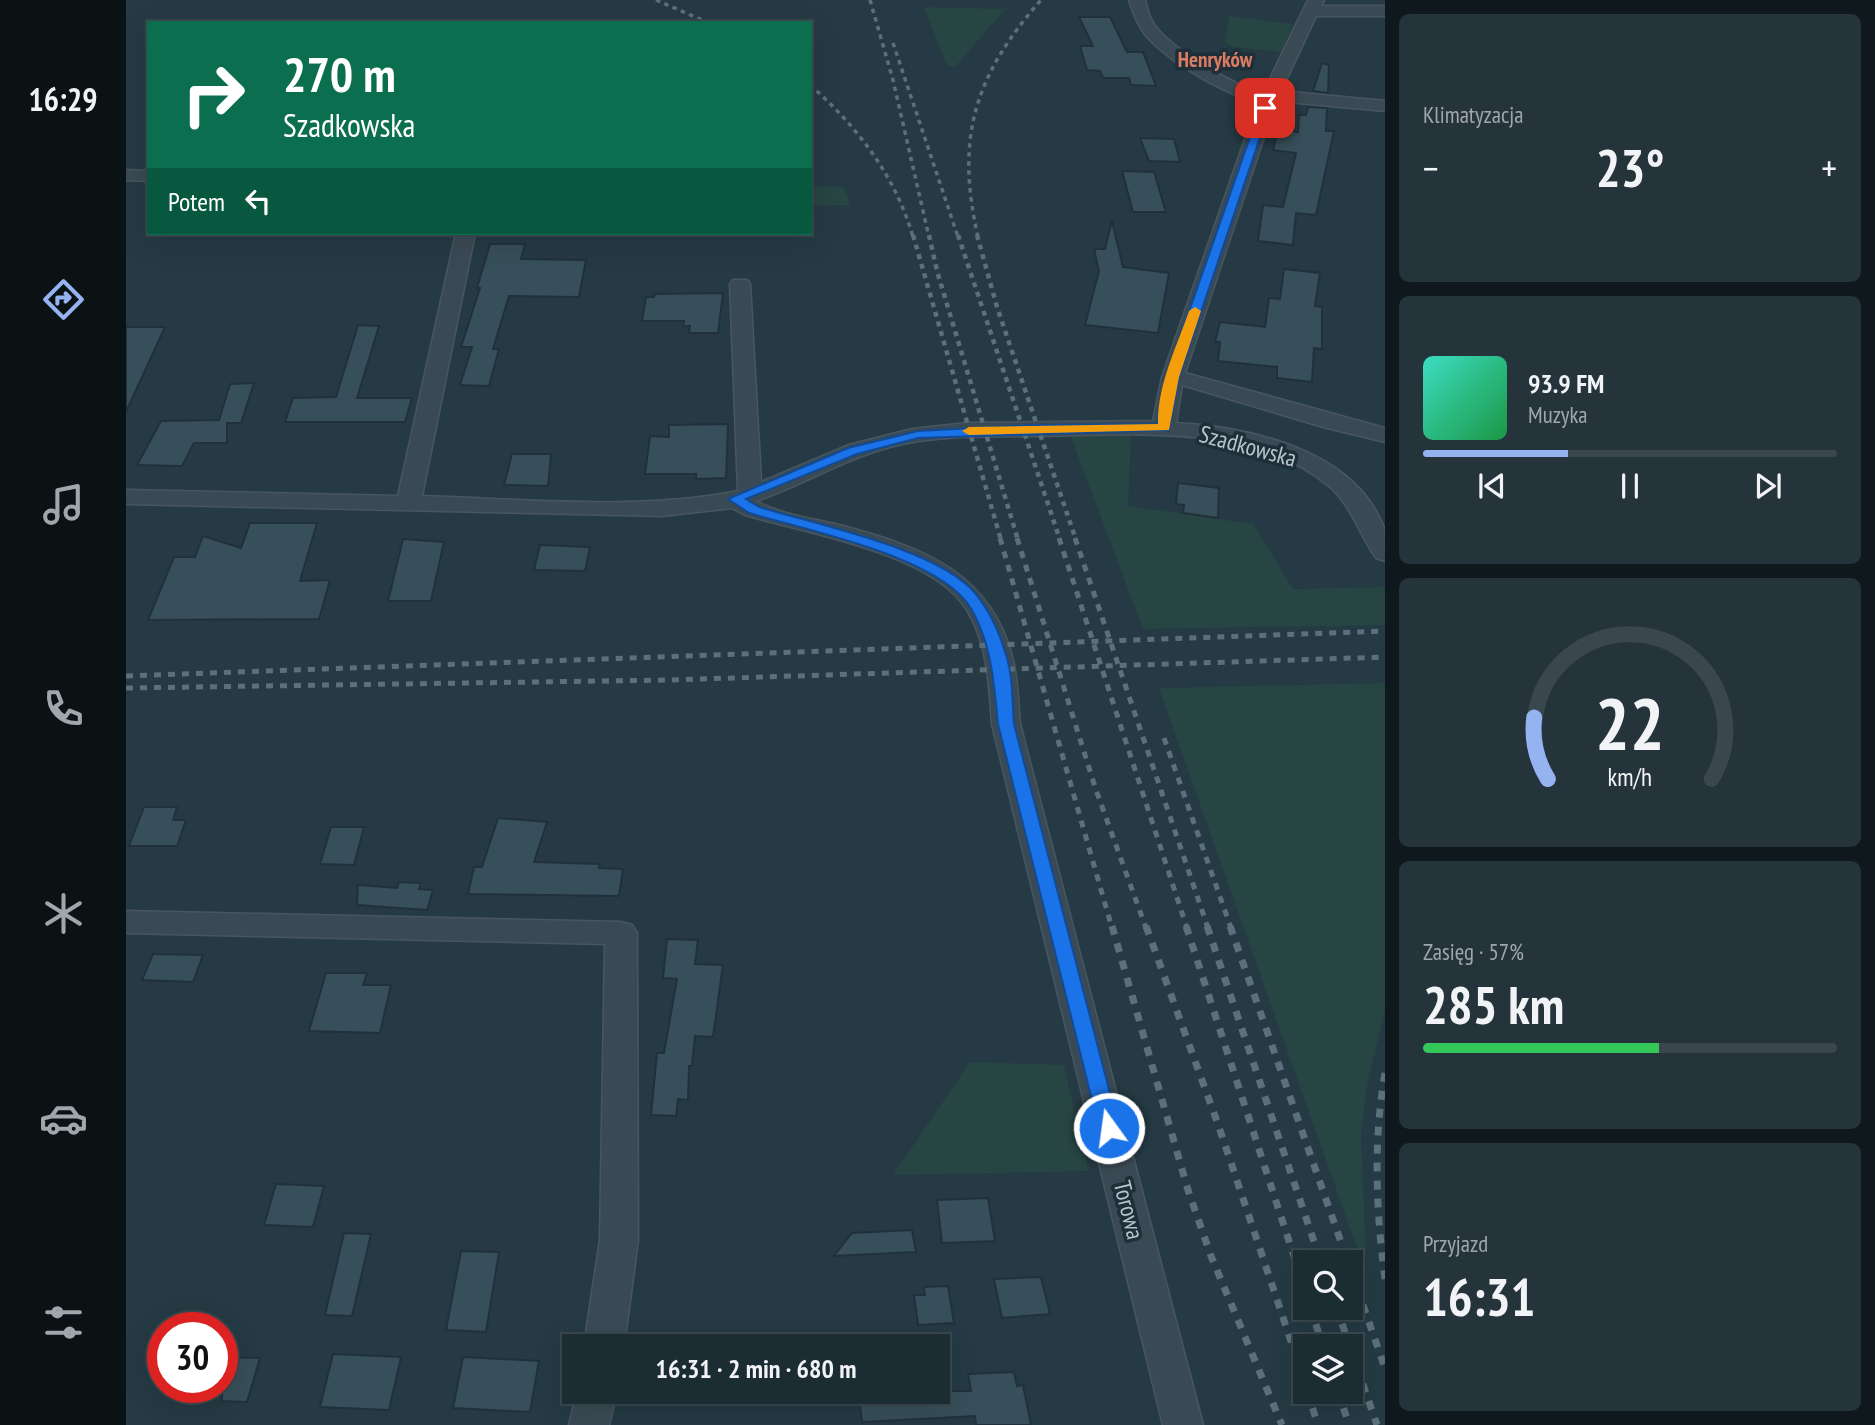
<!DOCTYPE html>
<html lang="pl">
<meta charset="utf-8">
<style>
:root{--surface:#1c2c33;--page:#25343b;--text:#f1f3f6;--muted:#a0a7ac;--line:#3a484e;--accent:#95b2f1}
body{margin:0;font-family:"PT Sans Narrow",sans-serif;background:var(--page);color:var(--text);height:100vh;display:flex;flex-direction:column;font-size:26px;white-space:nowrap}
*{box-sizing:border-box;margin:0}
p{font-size:23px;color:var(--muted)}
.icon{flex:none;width:38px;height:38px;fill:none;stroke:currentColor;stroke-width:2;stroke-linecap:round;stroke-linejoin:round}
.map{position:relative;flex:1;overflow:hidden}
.panel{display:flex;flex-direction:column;gap:14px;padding:14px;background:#0f181c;width:490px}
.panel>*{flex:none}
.banner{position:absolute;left:21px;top:21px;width:665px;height:214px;border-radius:0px;box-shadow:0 7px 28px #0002,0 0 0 2px var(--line);background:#0b6e4f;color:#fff;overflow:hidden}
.controls{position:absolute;left:1167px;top:1250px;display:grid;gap:14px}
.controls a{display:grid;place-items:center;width:70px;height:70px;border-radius:0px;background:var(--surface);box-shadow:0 7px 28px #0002,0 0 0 2px var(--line);font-size:35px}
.speed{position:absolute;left:21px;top:1312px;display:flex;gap:14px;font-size:35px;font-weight:700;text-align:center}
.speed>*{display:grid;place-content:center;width:91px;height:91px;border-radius:50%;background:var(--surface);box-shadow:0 7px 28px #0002,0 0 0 2px var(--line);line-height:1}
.speed .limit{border:10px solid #d22;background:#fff;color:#111}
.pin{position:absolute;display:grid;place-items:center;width:60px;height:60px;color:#fff;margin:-30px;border-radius:14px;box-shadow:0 4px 10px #0006}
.me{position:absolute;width:77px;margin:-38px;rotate:346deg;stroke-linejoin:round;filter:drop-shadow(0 0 5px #0008)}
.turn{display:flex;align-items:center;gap:24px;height:147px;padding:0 21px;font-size:32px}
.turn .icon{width:91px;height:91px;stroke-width:2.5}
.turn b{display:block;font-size:49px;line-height:60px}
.then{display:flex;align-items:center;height:66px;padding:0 21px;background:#0003;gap:14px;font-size:26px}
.big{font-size:52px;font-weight:600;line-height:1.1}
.panel .tile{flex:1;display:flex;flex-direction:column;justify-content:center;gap:10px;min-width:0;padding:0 24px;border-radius:10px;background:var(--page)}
.panel .dial{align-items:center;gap:0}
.dial svg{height:182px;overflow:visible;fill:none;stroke:var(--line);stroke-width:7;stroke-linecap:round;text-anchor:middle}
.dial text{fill:var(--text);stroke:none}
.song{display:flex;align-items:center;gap:21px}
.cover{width:84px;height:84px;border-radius:10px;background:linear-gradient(135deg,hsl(170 70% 55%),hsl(140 70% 35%))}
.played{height:7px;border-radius:4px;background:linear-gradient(90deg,var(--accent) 35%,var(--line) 35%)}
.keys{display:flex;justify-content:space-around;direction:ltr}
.heat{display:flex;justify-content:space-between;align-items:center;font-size:38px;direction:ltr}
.charge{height:10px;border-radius:5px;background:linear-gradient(90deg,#34c759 57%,var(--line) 0)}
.trip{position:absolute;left:436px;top:1334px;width:388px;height:70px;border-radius:0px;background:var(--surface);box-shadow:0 7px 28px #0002,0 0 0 2px var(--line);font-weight:600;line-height:70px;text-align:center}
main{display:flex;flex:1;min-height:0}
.tab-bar{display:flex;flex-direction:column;width:126px;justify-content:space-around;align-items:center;background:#0b1214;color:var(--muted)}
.tab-bar .icon{width:49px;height:49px}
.tab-bar .active{color:var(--accent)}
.tab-bar b{font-size:32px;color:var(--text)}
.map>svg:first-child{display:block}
</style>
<main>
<nav class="tab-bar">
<b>16:29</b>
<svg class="icon active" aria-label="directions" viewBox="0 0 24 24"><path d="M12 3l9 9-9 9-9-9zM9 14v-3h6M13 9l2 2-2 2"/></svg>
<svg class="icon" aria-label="music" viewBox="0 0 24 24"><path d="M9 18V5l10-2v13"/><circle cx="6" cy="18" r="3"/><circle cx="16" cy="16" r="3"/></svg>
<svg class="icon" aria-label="phone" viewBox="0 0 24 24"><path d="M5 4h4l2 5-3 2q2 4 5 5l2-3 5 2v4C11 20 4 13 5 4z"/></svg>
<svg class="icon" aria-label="climate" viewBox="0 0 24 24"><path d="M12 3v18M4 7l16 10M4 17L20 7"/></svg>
<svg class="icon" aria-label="car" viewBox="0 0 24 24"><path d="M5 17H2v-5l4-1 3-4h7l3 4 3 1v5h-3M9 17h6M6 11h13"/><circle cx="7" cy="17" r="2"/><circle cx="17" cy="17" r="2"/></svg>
<svg class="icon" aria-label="filters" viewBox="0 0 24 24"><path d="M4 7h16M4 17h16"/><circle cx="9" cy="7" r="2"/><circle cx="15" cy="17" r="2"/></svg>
</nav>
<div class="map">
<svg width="1259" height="1425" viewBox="0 0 1259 1425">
<rect width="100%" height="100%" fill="#253a44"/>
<!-- green -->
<g fill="#274542">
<path d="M798,7L879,9L829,67L821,65Z"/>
<path d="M1103,16L1167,24L1155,52L1107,47L1099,42Z"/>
<path d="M684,186L718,187L724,205H684Z"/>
<path d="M1005,433L1002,506L1127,524L1167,589L1259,587V625L1017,629L944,435Z"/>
<path d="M1259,683V1011L1241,1085L1235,1136L1240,1255L1233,1254L1033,688Z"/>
<path d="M844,1062L938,1065L962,1171L767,1175Z"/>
</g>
<!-- building -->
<g fill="#374f5a" stroke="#21313b" stroke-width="2">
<path d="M953,17H984L1001,52H1017L1030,86L1005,85L1003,78H977L974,71L961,70L954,46H967Z"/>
<path d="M1196,63L1203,65L1202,93L1187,91Z"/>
<path d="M1182,107L1201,108L1200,131H1208L1190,215L1170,213L1167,245L1132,241L1137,205L1157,207L1170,153L1147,150L1152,129L1172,132L1173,115H1180Z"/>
<path d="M1014,138L1048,139L1054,162L1023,161Z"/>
<path d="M996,171L1028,172L1040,212H1007Z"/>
<path d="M986,221L997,267L1043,273L1032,333L959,325L973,271L968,249H979Z"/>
<path d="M364,244H399L395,259L460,260L453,297L383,296L367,349H373L363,386L334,385L346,347H335L354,288H351Z"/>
<path d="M1158,269L1194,273L1189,306L1196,307V349L1188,348L1186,382L1151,378V367L1092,361L1094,342H1089L1094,322L1139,327L1143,298L1154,299Z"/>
<path d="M597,293L592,333H563L564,326H557L558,321H516L520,297H528L529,294Z"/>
<path d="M232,325L253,326L231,398H286L279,422H159L167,398L210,397Z"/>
<path d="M0,327H39L0,412Z"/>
<path d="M128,383L115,423H101V443H68L56,466L11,465L35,421L93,420L104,384Z"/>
<path d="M602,424L600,478L570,479V474H519L524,436L543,437V425Z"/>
<path d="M386,454H425L422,486L378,485Z"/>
<path d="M1052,483L1093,488L1092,518L1057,513L1058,505L1050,504Z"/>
<path d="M124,523H191L174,581L204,580L193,619L22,620L48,557H69L77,536L115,548Z"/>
<path d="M277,539L318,542L305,601H262Z"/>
<path d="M414,545L464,547L459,571L408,570Z"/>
<path d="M18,807H51L47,820H60L51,846H3Z"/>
<path d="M372,818L421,822L408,862L474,864L473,868L497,869L493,896L342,894L348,867H356Z"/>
<path d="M205,827H238L228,865L194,864Z"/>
<path d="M273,882L295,883L293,889L307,890L301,910L231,905L232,885L271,888Z"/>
<path d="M541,939L572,940L569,964L597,965L587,1037L569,1036L566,1066H563L562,1100L552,1099L550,1116L525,1115L531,1053H538L551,979L537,978Z"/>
<path d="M27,954L77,955L67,982L16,980Z"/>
<path d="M200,973H241L237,985H265L254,1033L183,1031Z"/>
<path d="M150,1184L198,1186L187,1227L138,1225Z"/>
<path d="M862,1198L869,1241L816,1243L811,1200Z"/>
<path d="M786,1230L790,1252L708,1256L726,1233Z"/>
<path d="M218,1233L245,1234L226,1316L199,1315Z"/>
<path d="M335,1251L373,1252L360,1332L320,1330Z"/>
<path d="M915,1277L924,1314L876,1318L868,1279Z"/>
<path d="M822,1286L828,1323L792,1325L788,1295H799L798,1287Z"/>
<path d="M207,1354L275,1357L263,1410L194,1407Z"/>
<path d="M96,1357L134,1358L121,1402L96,1401Z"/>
<path d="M337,1357L413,1361L404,1412L327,1408Z"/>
<path d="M888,1372L891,1386L897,1385L905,1425H850L849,1416L736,1422L732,1391H845L842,1374Z"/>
</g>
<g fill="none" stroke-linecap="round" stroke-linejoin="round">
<defs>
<g id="minor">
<path d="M1003,0H1019C1021,7 1022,15 1026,21C1039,46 1110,87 1137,93L1182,0H1198L1195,6H1259V16H1190L1155,91L1259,101V111L1150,101L1059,373L1259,428V442L1197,427L1056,385L1050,423C1123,427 1229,450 1258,528C1259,537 1259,551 1259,561L1250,558C1234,535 1226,507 1204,487C1129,422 1004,435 911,436C864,437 815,434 768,446C720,458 677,485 630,501C655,515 690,519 717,526C796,547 866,573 887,660C892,681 892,703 894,724L1077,1425H1037L866,724C863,685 862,645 841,610C807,553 680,533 619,515L606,508L536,516L0,504V490L272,496L330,233H349L296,496C398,499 513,511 612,491L604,284L607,280H621L624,284L635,482L723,445L786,429L841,423L1027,421L1036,377L1132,102C1100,95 1051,66 1027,43C1014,31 1008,16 1003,0Z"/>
<path d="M0,170L23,171V181L0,180Z"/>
<path d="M0,911L495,922L506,925L511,933L512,1240L498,1346H458L474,1240L479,944L0,933Z"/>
<path d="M451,1391H491L483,1425H443Z"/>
</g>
</defs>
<!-- minor casing -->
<use href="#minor" stroke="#475660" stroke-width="3"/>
<!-- minor -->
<use href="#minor" fill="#3a4a54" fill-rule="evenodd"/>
<!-- rail-far3 -->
<g stroke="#5c707b" stroke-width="3.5" stroke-dasharray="4.5 4.5" stroke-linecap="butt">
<path d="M530,0L583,23"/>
<path d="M744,0L767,80L803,237"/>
<path d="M767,43L832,237"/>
<path d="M684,85C731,126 770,177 787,237"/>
<path d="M852,237C829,137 849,75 915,0"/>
</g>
<!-- rail-far2 -->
<g stroke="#5c707b" stroke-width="4.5" stroke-dasharray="5 5" stroke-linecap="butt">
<path d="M787,235L875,540"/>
<path d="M803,235L811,271L892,540"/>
<path d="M832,235L934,540"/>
<path d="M851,235L871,307L950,540"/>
</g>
<!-- rail-far1 -->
<g stroke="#5c707b" stroke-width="5" stroke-dasharray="7 7" stroke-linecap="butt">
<path d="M874,538L986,928"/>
<path d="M891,538L970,790L1020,928"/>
<path d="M933,538L1061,928"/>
<path d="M949,538L1082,928"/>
<path d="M0,676L1259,631"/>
<path d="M0,688L544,680L1259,657"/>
<path d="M1038,738L1105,928"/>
</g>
<!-- rail -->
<g stroke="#5c707b" stroke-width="7" stroke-dasharray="9 9" stroke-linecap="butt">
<path d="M986,926L1062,1190L1085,1256L1156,1425"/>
<path d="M1020,926L1093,1127L1180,1386"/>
<path d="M1060,926L1180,1293"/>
<path d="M1081,926L1195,1262"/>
<path d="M1104,926L1222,1262"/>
<path d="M1259,1073C1247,1142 1250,1210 1259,1279"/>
<path d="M1225,1271L1259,1368"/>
<path d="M1184,1307L1197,1346"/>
<path d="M1210,1307L1224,1346"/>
<path d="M1225,1350L1251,1425"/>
<path d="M1181,1391L1192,1425"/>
<path d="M1212,1391L1223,1425"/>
</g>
</g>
<!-- route -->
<path fill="#1a73e8" stroke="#114b97" stroke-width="2" d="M1135,106L1144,108L1053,377L1043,430L792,438L731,454L620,499L633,507C689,524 812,549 849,593C863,610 874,634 880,655C887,676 886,702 888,724L993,1128L990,1133L983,1136L976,1133L973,1128L872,724C868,684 866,646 846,610C817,557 680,530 623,513L602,499L722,448L792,431L906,425L1032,424V414L1040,377Z"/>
<!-- slow -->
<path fill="#f59e0b" d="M1069,307L1075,311L1053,377L1043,430L843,435L836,431L843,427L1032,424C1031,386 1051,346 1063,311Z"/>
<g text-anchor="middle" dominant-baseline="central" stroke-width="7" stroke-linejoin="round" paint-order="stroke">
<!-- far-neighbourhood labels -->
<g font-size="21" font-weight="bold" fill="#dc7d63" stroke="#1e2f39">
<text x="1089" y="59">Henryków</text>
</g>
<!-- street labels -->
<g font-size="24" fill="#b7c5cd" stroke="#1e2f39">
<text transform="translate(1122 446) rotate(15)">Szadkowska</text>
<text transform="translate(1003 1210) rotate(76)">Torowa</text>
</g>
</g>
</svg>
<div class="controls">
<a><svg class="icon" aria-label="search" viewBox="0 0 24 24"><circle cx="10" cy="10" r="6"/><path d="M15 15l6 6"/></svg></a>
<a><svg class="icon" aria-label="layers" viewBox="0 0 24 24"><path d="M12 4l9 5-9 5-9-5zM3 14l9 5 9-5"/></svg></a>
</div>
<div class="speed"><div class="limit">30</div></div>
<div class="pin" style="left:1139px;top:108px;background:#d93025"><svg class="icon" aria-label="arrive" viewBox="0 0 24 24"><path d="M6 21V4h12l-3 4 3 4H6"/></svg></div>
<svg class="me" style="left:983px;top:1128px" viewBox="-20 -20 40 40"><circle r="17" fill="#1a73e8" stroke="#fff" stroke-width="3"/><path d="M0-11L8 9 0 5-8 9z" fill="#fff"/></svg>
<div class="trip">16:31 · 2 min · 680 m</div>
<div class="banner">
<div class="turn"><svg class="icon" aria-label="right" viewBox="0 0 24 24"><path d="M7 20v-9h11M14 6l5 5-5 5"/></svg><div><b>270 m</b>Szadkowska</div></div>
<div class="then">Potem<svg class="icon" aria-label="left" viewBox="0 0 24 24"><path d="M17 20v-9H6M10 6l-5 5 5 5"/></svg></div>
</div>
</div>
<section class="panel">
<div class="tile"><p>Klimatyzacja</p>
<div class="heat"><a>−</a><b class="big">23°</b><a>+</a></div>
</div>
<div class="tile">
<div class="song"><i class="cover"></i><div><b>93.9 FM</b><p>Muzyka</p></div></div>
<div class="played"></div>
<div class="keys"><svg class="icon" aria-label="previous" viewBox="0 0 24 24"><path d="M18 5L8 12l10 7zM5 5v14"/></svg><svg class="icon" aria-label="pause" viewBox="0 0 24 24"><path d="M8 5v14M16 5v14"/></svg><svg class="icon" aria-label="next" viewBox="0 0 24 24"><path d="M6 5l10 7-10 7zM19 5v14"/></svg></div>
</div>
<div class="tile dial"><svg viewBox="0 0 100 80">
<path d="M14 69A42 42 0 1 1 86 69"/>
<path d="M14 69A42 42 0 0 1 8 42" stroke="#95b2f1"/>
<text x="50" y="56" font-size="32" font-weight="700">22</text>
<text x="50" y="72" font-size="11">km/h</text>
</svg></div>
<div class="tile"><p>Zasięg · 57%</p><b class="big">285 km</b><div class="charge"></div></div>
<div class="tile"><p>Przyjazd</p><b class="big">16:31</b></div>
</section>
</main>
